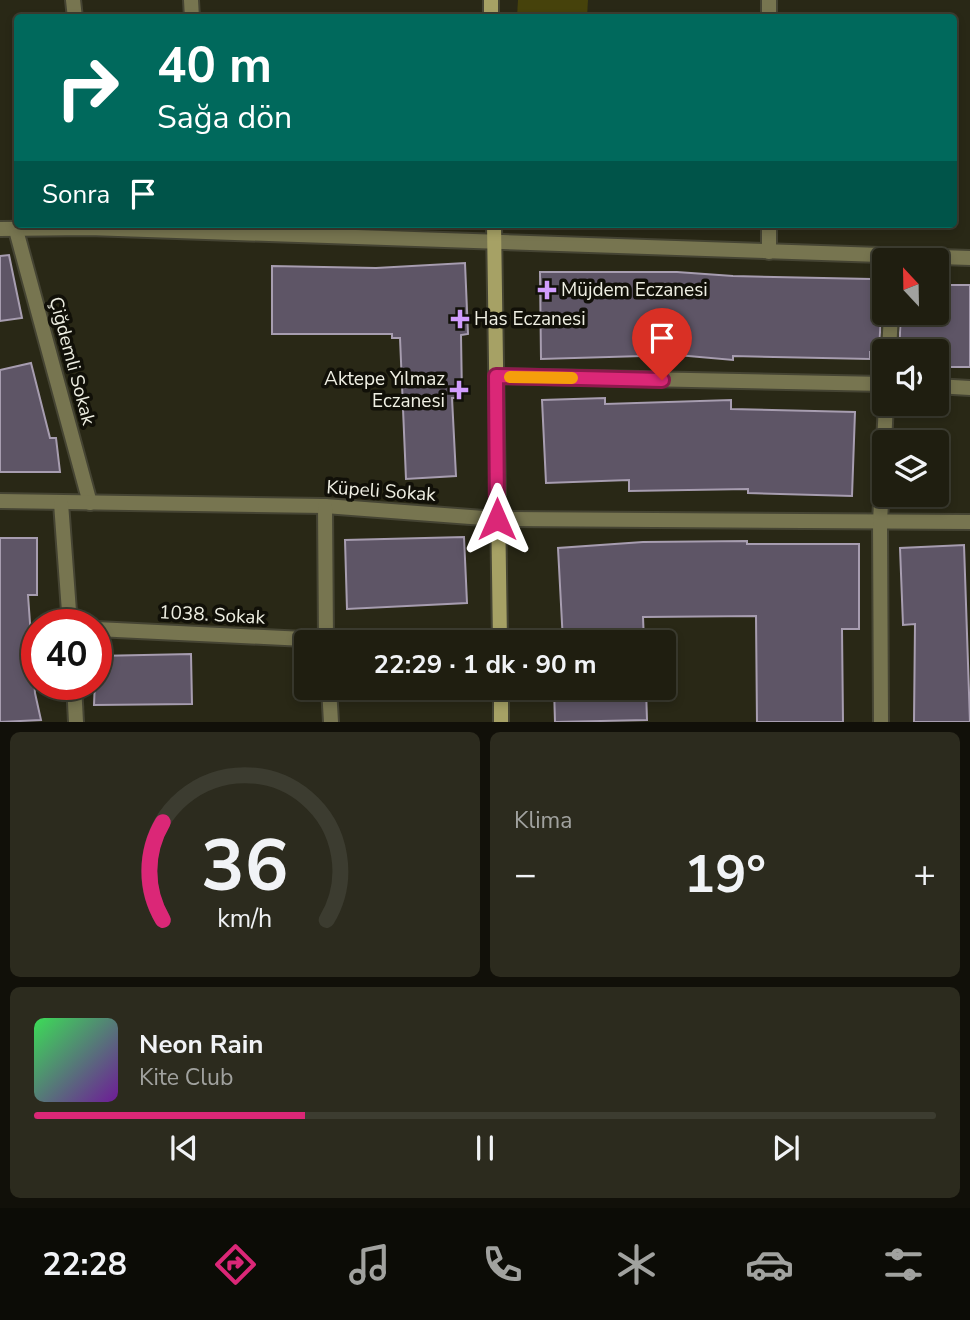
<!DOCTYPE html>
<html lang="tr">
<meta charset="utf-8">
<style>
:root{--surface:#1f1e10;--page:#2c2b1e;--text:#f1f3f6;--muted:#a1a29f;--line:#3c3c30;--accent:#db2777}
body{margin:0;font-family:"Nunito Sans",sans-serif;background:var(--page);color:var(--text);height:100vh;display:flex;flex-direction:column;font-size:26px;white-space:nowrap}
*{box-sizing:border-box;margin:0}
p{font-size:23px;color:var(--muted)}
.icon{flex:none;width:38px;height:38px;fill:none;stroke:currentColor;stroke-width:2;stroke-linecap:round;stroke-linejoin:round}
.map{position:relative;height:722px;overflow:hidden}
.drawer{display:flex;flex-direction:column;gap:10px;padding:10px;background:#111009;flex:1}
.drawer>*{flex:none}
.banner{position:absolute;left:14px;top:14px;width:943px;height:214px;border-radius:7px;box-shadow:0 4px 10px #0003,0 0 0 2px var(--line);background:#00695c;color:#fff;overflow:hidden}
.needle{width:46px;rotate:338deg}
.controls{position:absolute;left:872px;top:248px;display:grid;gap:14px}
.controls a{display:grid;place-items:center;width:77px;height:77px;border-radius:7px;background:var(--surface);box-shadow:0 4px 10px #0003,0 0 0 2px var(--line);font-size:35px}
.speed{position:absolute;left:21px;top:609px;display:flex;gap:14px;font-size:35px;font-weight:700;text-align:center}
.speed>*{display:grid;place-content:center;width:91px;height:91px;border-radius:50%;background:var(--surface);box-shadow:0 4px 10px #0003,0 0 0 2px var(--line);line-height:1}
.speed .limit{border:10px solid #d22;background:#fff;color:#111}
.pin{position:absolute;display:grid;place-items:center;width:60px;height:60px;color:#fff;margin:-72px -30px;border-radius:50% 50% 50% 0;rotate:-45deg;box-shadow:0 0 7px #0007}
.pin .icon{rotate:45deg}
.me{position:absolute;width:77px;margin:-38px;rotate:0deg;stroke-linejoin:round;filter:drop-shadow(0 0 5px #0008)}
.turn{display:flex;align-items:center;gap:24px;height:147px;padding:0 28px;font-size:32px}
.turn .icon{width:91px;height:91px;stroke-width:2.5}
.turn b{display:block;font-size:49px;line-height:60px}
.then{display:flex;align-items:center;height:66px;padding:0 28px;background:#0003;gap:14px;font-size:26px}
.big{font-size:52px;font-weight:700;line-height:1.1}
.drawer .tile{flex:1;display:flex;flex-direction:column;justify-content:center;gap:10px;min-width:0;padding:0 24px;border-radius:10px;background:var(--page)}
.drawer .dial{align-items:center;gap:0}
.dial svg{height:182px;overflow:visible;fill:none;stroke:var(--line);stroke-width:7;stroke-linecap:round;text-anchor:middle}
.dial text{fill:var(--text);stroke:none}
.song{display:flex;align-items:center;gap:21px}
.cover{width:84px;height:84px;border-radius:10px;background:linear-gradient(135deg,hsl(130 70% 55%),hsl(280 70% 35%))}
.played{height:7px;border-radius:4px;background:linear-gradient(90deg,var(--accent) 30%,var(--line) 30%)}
.keys{display:flex;justify-content:space-around;direction:ltr}
.heat{display:flex;justify-content:space-between;align-items:center;font-size:38px;direction:ltr}
.drawer .tiles{flex:1;display:grid;gap:10px;grid-template-columns:1fr 1fr}
.tile:last-child{grid-column:span 2}
.trip{position:absolute;left:294px;top:630px;width:382px;height:70px;border-radius:7px;background:var(--surface);box-shadow:0 4px 10px #0003,0 0 0 2px var(--line);font-weight:700;line-height:70px;text-align:center}
.dock{display:flex;height:112px;justify-content:space-around;align-items:center;background:#0c0c06;color:var(--muted)}
.dock .icon{width:49px;height:49px}
.dock .current{color:var(--accent)}
.dock b{font-size:32px;color:var(--text)}
.map>svg:first-child{display:block}
</style>
<div class="map">
<svg width="970" height="722" viewBox="0 0 970 722">
<rect width="100%" height="100%" fill="#292816"/>
<!-- green -->
<path fill="#46420b" d="M518,0H588L587,17H517Z"/>
<!-- building -->
<g fill="#5e5566" stroke="#a79db0" stroke-width="2">
<path d="M9,255L22,318L0,321V256Z"/>
<path d="M465,263L468,334L461,335L462,398H452L456,476L406,479L400,338H392V334H272V266L376,268Z"/>
<path d="M540,272H677L733,276L871,279V313H881L879,352H870V359L733,356V360L677,355L541,359Z"/>
<path d="M936,285H970V367H936V352H899L901,313H936Z"/>
<path d="M31,363L50,438H56L60,472H0V370Z"/>
<path d="M605,398V404L731,400V409L855,412L852,496L748,493V489L629,491V480L546,483L542,400Z"/>
<path d="M464,537L467,603L347,609L345,540Z"/>
<path d="M0,538H37V595H28L35,693L41,720L0,722Z"/>
<path d="M747,541V544H859V629H842L843,722H757L756,616L643,617L644,642H563L558,548L643,542Z"/>
<path d="M964,545L970,722H914L915,624L903,625L900,548Z"/>
<path d="M191,654L192,704L94,705L96,656Z"/>
<path d="M554,688H646L647,720L555,722Z"/>
</g>
<g fill="none" stroke-linecap="round" stroke-linejoin="round">
<defs>
<g id="street">
<path d="M73,0L75,18"/>
<path d="M191,0L192,18"/>
<path d="M769,18V0"/>
<path d="M0,229L89,228L970,258"/>
<path d="M16,230L90,503"/>
<path d="M769,252V224"/>
<path d="M889,352L891,313"/>
<path d="M496,376L884,384"/>
<path d="M936,386L970,388"/>
<path d="M884,443L886,404"/>
<path d="M0,501L325,506L497,519L970,522"/>
<path d="M61,503L70,625"/>
<path d="M325,506L326,642"/>
<path d="M96,629L325,640"/>
<path d="M74,684L76,722"/>
<path d="M329,688L331,722"/>
<path d="M881,722L880,521L884,451"/>
</g>
<g id="secondary">
<path d="M491,0V18"/>
<path d="M494,224L500,642"/>
<path d="M501,688V722"/>
</g>
</defs>
<!-- street casing -->
<use href="#street" stroke="#454433" stroke-width="18"/>
<!-- secondary casing -->
<use href="#secondary" stroke="#454433" stroke-width="18"/>
<!-- street -->
<use href="#street" stroke="#777550" stroke-width="14"/>
<!-- secondary -->
<use href="#secondary" stroke="#a6a165" stroke-width="14"/>
</g>
<g fill="none" stroke-linecap="round" stroke-linejoin="round">
<defs>
<path id="route" d="M497,519L496,376L662,380"/>
</defs>
<!-- route casing -->
<use href="#route" stroke="#8e194d" stroke-width="18"/>
<!-- route -->
<use href="#route" stroke="#db2777" stroke-width="12"/>
<!-- slow -->
<path stroke="#f59e0b" stroke-width="12" d="M510,377L572,378"/>
</g>
<!-- markers -->
<g fill="#d19dfe" stroke="#111008" stroke-width="2.5">
<path d="M543.5 279.5h7v7h7v7h-7v7h-7v-7h-7v-7h7z"/>
<path d="M456.5 308.5h7v7h7v7h-7v7h-7v-7h-7v-7h7z"/>
<path d="M455.5 379.5h7v7h7v7h-7v7h-7v-7h-7v-7h7z"/>
</g>
<g text-anchor="middle" dominant-baseline="central" stroke-width="7" stroke-linejoin="round" paint-order="stroke">
<!-- poi labels -->
<g font-size="19" fill="#efefe3" stroke="#111008" text-anchor="start">
<text x="561" y="290">Müjdem Eczanesi</text>
<text x="474" y="319">Has Eczanesi</text>
<text x="445" y="379" text-anchor="end">Aktepe Yılmaz<tspan x="445" dy="22">Eczanesi</tspan></text>
</g>
<!-- street labels -->
<g font-size="19" fill="#efefe3" stroke="#111008">
<text transform="translate(72 361) rotate(75)">Çiğdemli Sokak</text>
<text transform="translate(381 491) rotate(4)">Küpeli Sokak</text>
<text transform="translate(212 615) rotate(3)">1038. Sokak</text>
</g>
</g>
</svg>
<div class="controls">
<a><svg class="needle" viewBox="-14 -14 28 28"><path d="M0-13l5 13h-10z" fill="#e53935"/><path d="M0 13l5-13h-10z" fill="#a1a29f"/></svg></a>
<a><svg class="icon" aria-label="sound" viewBox="0 0 24 24"><path d="M4 9h4l5-4v14l-5-4H4zM17 9q2 3 0 6"/></svg></a>
<a><svg class="icon" aria-label="layers" viewBox="0 0 24 24"><path d="M12 4l9 5-9 5-9-5zM3 14l9 5 9-5"/></svg></a>
</div>
<div class="speed"><div class="limit">40</div></div>
<div class="pin" style="left:662px;top:380px;background:#d93025"><svg class="icon" aria-label="arrive" viewBox="0 0 24 24"><path d="M6 21V4h12l-3 4 3 4H6"/></svg></div>
<svg class="me" style="left:497px;top:519px" viewBox="-20 -20 40 40"><path d="M0-17L14 15 0 8-14 15z" fill="#db2777" stroke="#fff" stroke-width="4"/></svg>
<div class="trip">22:29 · 1 dk · 90 m</div>
<div class="banner">
<div class="turn"><svg class="icon" aria-label="right" viewBox="0 0 24 24"><path d="M7 20v-9h11M14 6l5 5-5 5"/></svg><div><b>40 m</b>Sağa dön</div></div>
<div class="then">Sonra<svg class="icon" aria-label="arrive" viewBox="0 0 24 24"><path d="M6 21V4h12l-3 4 3 4H6"/></svg></div>
</div>
</div>
<section class="drawer">
<div class="tiles">
<div class="tile dial"><svg viewBox="0 0 100 80">
<path d="M14 69A42 42 0 1 1 86 69"/>
<path d="M14 69A42 42 0 0 1 14 26" stroke="#db2777"/>
<text x="50" y="56" font-size="32" font-weight="700">36</text>
<text x="50" y="72" font-size="11">km/h</text>
</svg></div>
<div class="tile"><p>Klima</p>
<div class="heat"><a>−</a><b class="big">19°</b><a>+</a></div>
</div>
<div class="tile">
<div class="song"><i class="cover"></i><div><b>Neon Rain</b><p>Kite Club</p></div></div>
<div class="played"></div>
<div class="keys"><svg class="icon" aria-label="previous" viewBox="0 0 24 24"><path d="M18 5L8 12l10 7zM5 5v14"/></svg><svg class="icon" aria-label="pause" viewBox="0 0 24 24"><path d="M8 5v14M16 5v14"/></svg><svg class="icon" aria-label="next" viewBox="0 0 24 24"><path d="M6 5l10 7-10 7zM19 5v14"/></svg></div>
</div>
</div>
</section>
<nav class="dock">
<b>22:28</b>
<svg class="icon current" aria-label="directions" viewBox="0 0 24 24"><path d="M12 3l9 9-9 9-9-9zM9 14v-3h6M13 9l2 2-2 2"/></svg>
<svg class="icon" aria-label="music" viewBox="0 0 24 24"><path d="M9 18V5l10-2v13"/><circle cx="6" cy="18" r="3"/><circle cx="16" cy="16" r="3"/></svg>
<svg class="icon" aria-label="phone" viewBox="0 0 24 24"><path d="M5 4h4l2 5-3 2q2 4 5 5l2-3 5 2v4C11 20 4 13 5 4z"/></svg>
<svg class="icon" aria-label="climate" viewBox="0 0 24 24"><path d="M12 3v18M4 7l16 10M4 17L20 7"/></svg>
<svg class="icon" aria-label="car" viewBox="0 0 24 24"><path d="M5 17H2v-5l4-1 3-4h7l3 4 3 1v5h-3M9 17h6M6 11h13"/><circle cx="7" cy="17" r="2"/><circle cx="17" cy="17" r="2"/></svg>
<svg class="icon" aria-label="filters" viewBox="0 0 24 24"><path d="M4 7h16M4 17h16"/><circle cx="9" cy="7" r="2"/><circle cx="15" cy="17" r="2"/></svg>
</nav>
